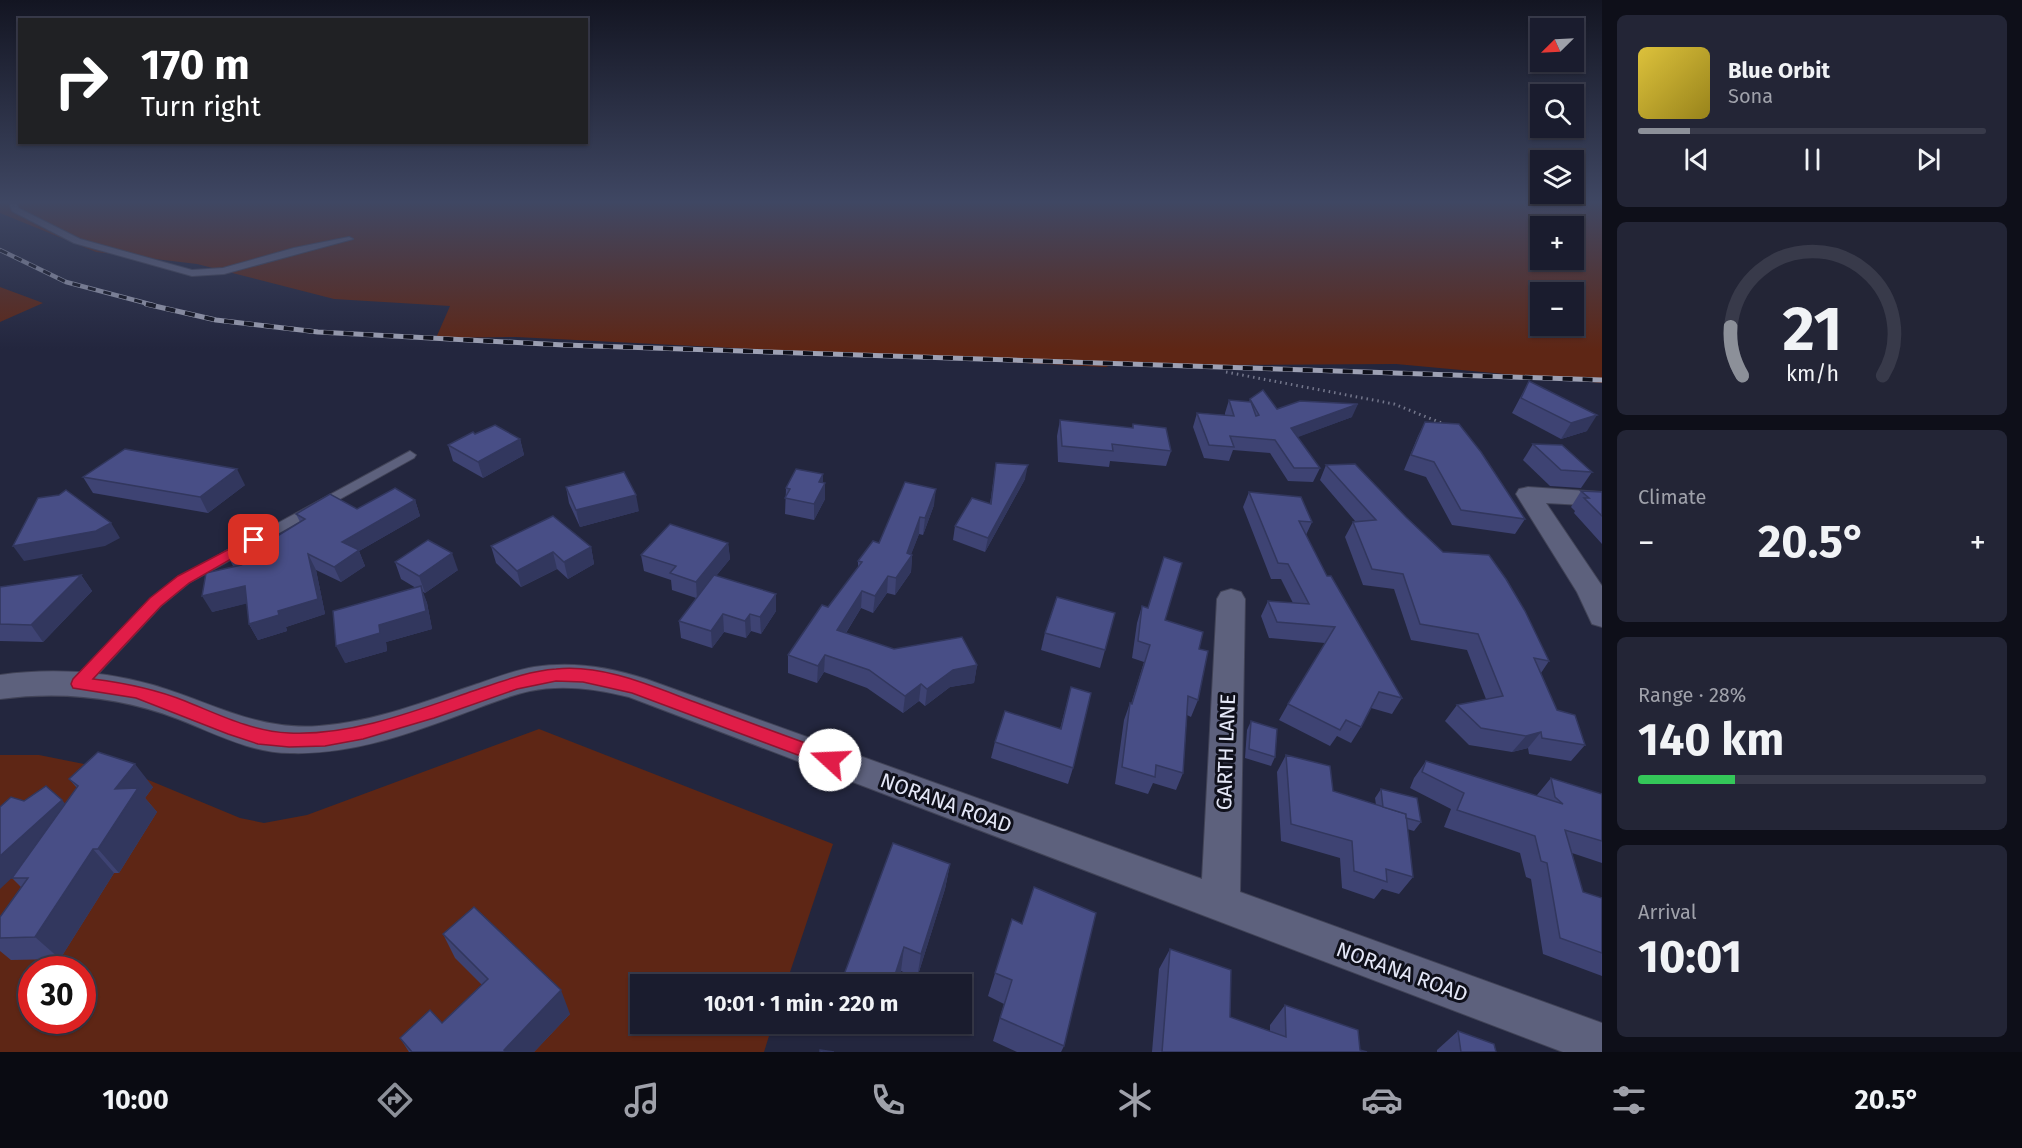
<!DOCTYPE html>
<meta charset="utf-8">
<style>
:root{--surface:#1a1c2e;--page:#232536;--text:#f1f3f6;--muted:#9fa1aa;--line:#383a4a;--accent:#8c9099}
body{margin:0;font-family:"Fira Sans",sans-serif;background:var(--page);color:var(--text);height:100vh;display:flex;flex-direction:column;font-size:22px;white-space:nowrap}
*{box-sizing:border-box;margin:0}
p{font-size:20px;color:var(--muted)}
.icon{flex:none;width:33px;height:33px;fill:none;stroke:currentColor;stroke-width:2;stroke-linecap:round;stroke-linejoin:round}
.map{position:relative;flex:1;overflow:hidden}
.panel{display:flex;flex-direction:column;gap:15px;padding:15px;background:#0e0f19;width:420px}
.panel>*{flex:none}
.top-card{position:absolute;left:18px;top:18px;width:570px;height:126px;border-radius:0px;box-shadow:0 2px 4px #0004,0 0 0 2px var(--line);background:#202124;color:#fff;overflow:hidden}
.needle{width:39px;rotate:246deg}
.tools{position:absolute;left:1530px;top:18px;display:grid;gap:12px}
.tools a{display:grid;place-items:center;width:54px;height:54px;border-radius:0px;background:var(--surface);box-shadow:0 2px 4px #0004,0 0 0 2px var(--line);font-size:30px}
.speed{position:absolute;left:18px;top:956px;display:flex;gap:12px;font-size:30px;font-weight:700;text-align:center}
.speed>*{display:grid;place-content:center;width:78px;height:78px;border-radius:50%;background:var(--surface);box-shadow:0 2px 4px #0004,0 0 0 2px var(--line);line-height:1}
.speed .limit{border:9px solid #d22;background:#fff;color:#111}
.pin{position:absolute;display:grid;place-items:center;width:51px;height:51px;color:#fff;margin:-26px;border-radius:12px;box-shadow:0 3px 9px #0006}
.me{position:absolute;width:66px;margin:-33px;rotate:290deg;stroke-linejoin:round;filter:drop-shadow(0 0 4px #0008)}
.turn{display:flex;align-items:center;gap:21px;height:126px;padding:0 24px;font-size:27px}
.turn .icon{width:78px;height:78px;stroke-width:2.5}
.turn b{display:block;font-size:42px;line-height:51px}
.big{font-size:45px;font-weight:700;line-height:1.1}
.panel .tile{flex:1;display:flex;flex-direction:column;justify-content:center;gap:9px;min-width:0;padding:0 21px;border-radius:9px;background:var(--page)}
.panel .dial{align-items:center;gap:0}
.dial svg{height:156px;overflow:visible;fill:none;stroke:var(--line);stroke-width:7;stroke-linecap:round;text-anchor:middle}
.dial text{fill:var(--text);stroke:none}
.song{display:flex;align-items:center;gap:18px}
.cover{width:72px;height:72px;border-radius:9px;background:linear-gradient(135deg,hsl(50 70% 55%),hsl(50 70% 35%))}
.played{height:6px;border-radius:3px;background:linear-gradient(90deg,var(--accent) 15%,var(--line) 15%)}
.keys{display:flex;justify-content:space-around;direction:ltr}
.heat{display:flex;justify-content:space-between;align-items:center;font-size:33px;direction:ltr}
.charge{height:9px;border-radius:4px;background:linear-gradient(90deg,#34c759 28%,var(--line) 0)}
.trip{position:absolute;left:630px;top:974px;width:342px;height:60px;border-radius:0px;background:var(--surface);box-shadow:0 2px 4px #0004,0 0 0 2px var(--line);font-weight:700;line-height:60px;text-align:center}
.tab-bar{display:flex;height:96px;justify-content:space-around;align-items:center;background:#0a0b12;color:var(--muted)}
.tab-bar .icon{width:42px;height:42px}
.tab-bar .active{color:var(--accent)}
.tab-bar b{font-size:27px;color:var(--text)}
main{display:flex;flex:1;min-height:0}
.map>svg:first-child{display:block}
</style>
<main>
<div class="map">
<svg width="1602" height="1052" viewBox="0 0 1602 1052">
<rect width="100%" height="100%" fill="#23263e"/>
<!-- green -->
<g fill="#5e2615" fill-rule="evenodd">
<path d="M0,202H1602V383L1396,364L1203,365L1118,362L1106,367L516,337L436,338L450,306L334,299L197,264L96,252L0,213ZM1540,226H1574V260H1540ZM1540,292H1574V326H1540Z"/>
<path d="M0,287L43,303L0,322Z"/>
<path d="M539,729L833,844L786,984H640V1023H773L764,1052H0V755H39L134,774L240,818L264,823L307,815ZM32,969H82V1020H32Z"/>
</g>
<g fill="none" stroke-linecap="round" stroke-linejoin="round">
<defs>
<g id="lane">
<path d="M9,202H17L18,208L80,239L192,270L223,268L294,248L349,237L353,239L224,274L192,276L74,243L12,211Z"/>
<path d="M410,451L416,455L414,458L189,583L161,606L85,688L79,690L73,688L71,684L73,680L151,598L179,577Z"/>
</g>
<g id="street">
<path d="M1528,487L1602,492V506L1546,503L1602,586V627L1592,624L1577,592L1516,494L1519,489Z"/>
<path d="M1231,589L1241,592L1245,599L1240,892L1602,1023V1052H1563L629,697C598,689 562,684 530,691C507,696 484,706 462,714C406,735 350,755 290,753C251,753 214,733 178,719C120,697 62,691 0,699V675C52,668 103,671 153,685C211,702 257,731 319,726C374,722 426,701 477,684C495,678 515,670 534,667C572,661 610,667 646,679L1202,879L1217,599L1221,592Z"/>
</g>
</defs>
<!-- lane casing -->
<use href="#lane" stroke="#414357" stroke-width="2"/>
<!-- street casing -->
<use href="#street" stroke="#414357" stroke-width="2"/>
<!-- path -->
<path stroke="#73768b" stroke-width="3" stroke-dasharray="1.5 4" stroke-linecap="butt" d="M1226,372L1394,404L1444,424"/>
<!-- lane -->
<use href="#lane" fill="#5d617d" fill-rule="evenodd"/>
<!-- street -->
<use href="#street" fill="#5d617d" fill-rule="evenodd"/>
<defs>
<path id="rail-far1" d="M0,250L66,282L153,305"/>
<path id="rail" d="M146,304L216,320L318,332L564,345L1602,380"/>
</defs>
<!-- rail-far1 casing -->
<use href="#rail-far1" stroke="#9da0b3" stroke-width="4.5"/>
<!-- rail casing -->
<use href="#rail" stroke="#9da0b3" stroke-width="5"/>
<!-- rail-far1 -->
<use href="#rail-far1" stroke="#0f101b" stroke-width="3" stroke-dasharray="8" stroke-linecap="butt"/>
<!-- rail -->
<use href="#rail" stroke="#0f101b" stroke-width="4" stroke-dasharray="10" stroke-linecap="butt"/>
</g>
<!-- wall -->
<g fill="#3e4373">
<path d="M1529,381L1587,431L1561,439L1512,413Z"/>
<path d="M1250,399L1277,409L1352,417L1297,437L1320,468L1313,482L1288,481L1270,453L1233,450L1229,461L1204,458L1193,427L1197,413L1225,415V413L1229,400L1249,402Z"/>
<path d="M1060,420L1132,428L1133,424L1171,451L1166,466L1110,461L1109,467L1058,462L1057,436Z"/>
<path d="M1425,422L1525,519L1515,534L1452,525L1426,477L1404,470L1418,436Z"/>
<path d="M520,439L524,455L483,478L453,461L448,445Z"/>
<path d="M1533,444L1592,472L1581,488L1550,486L1523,460Z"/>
<path d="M996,463L1025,479L985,552L953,540L955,526L990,504Z"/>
<path d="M1326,465L1406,517L1549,661L1541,673L1557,710L1585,745L1571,761L1529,754L1528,748L1512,752L1469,745L1445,721L1457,705L1486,699L1467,650L1411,640L1394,589L1363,585L1345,537L1353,522L1355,521L1320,480Z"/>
<path d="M83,477L245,485L208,513L93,493Z"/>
<path d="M823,482L825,499L814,520L785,514L786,488Z"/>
<path d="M566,487L639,511L580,527L569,503Z"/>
<path d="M1581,491L1602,492V544L1574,513L1575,511L1571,507Z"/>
<path d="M1249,492L1312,522L1306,535L1327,576L1402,698L1392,714L1371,708L1361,727L1351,743L1337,736L1330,746L1279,720L1288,704L1325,643L1269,638L1261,616L1268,601L1293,603L1281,579H1271L1243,507Z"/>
<path d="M415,500L420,516L359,551L365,566L341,582L316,570L325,614L286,627L287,631L258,640L249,624L247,603L212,612L233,566L225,551L266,543L300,522L296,514L357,509Z"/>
<path d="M934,505L923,535L919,534L911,554L912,555L911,572L895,595L887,593L873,613L861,608L846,633L894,649L977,665L974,683L950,687L925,706L919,701L903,713L867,688L824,672L817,683L788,673V655L828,607L858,568V561L879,543Z"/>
<path d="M728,543L730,559L716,576L776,594V611L761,634L751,631L746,638L724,632L712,648L681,638L679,621L696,598L672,590L671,580L644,571L641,555Z"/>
<path d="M491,546L591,547L594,564L568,579L557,569L521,587L496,563Z"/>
<path d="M395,562L458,570L425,593L422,591L427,603L432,629L386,642L387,651L345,663L416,588L401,579Z"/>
<path d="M81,575L92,591L43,642L0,641V587Z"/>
<path d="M1142,606L1165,620L1199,649L1198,700L1191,717L1187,715L1183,773L1176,790L1153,783L1148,794L1115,784L1124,720L1130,703L1131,704L1144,662L1132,658L1137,623Z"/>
<path d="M1045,633L1105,650L1100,668L1041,650Z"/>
<path d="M1071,687L1073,768L1068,784L991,758L995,742L1060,729Z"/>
<path d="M1251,721L1275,757L1271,766L1245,758L1247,730Z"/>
<path d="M1286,755L1333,791L1376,805L1375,798L1381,789L1421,822L1414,831L1407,829L1413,877L1399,894L1382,889L1374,899L1342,888L1340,858L1281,841L1277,772Z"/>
<path d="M1426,761L1537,796V795L1551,778L1602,794V863L1572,853L1583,892L1602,898V976L1543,954L1531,879L1526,877L1520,853L1444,827L1451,809L1410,788L1414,778Z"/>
<path d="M69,779L153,787L145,798L157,812L119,873H114L60,959L11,960L0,951V917L21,887L12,878L24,801L66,804L77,788Z"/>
<path d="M950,864L945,889L917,978L901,971L897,984H842V980Z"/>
<path d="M1012,919L1064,1046L1061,1052H1017L993,1041L1004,1004L988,996Z"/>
<path d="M443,934L570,1014L534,1052H409L400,1038L442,1023L482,985L455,958Z"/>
<path d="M1170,949L1230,1017L1270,1031V1025L1285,1005L1360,1050L1367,1052H1152L1159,969Z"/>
<path d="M1458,1031L1496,1052H1437V1050Z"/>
</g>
<!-- shaded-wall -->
<g fill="#32375e">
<path d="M1358,404L1352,417L1285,442L1291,428Z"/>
<path d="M1597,415L1587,431L1561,439L1571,423Z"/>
<path d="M520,439L524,455L483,478L478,462Z"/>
<path d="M1028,465L1025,479L985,552L988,538Z"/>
<path d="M237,469L245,485L208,513L200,497Z"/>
<path d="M823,474V487L825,483V499L814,520V504L819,482Z"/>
<path d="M936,489L934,505L923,535L925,518Z"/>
<path d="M636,495L639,511L580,527L576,510Z"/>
<path d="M415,500L420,516L359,551L365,566L341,582L334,567L342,542Z"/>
<path d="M920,517L919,534L909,560L912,555L911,572L895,595L896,578Z"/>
<path d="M111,523L120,538L105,546L24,561L13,546Z"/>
<path d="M728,543L730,559L697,599L696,582Z"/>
<path d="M591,547L594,564L568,579L564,562Z"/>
<path d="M553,552L557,569L521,587L517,571Z"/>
<path d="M452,553L458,570L425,593L419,576Z"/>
<path d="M308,554L316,570L325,614L286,627L287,631L258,640L249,624Z"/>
<path d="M81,575L92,591L43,642L31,625Z"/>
<path d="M888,576L887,593L873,613L875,596Z"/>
<path d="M245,586L253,602L212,612L202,596Z"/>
<path d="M421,586L427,603L432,629L386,642L387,651L345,663L336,646Z"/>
<path d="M862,591L861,608L837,647V630Z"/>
<path d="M776,594V611L761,634L760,617Z"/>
<path d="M723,614L724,632L712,648L711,631Z"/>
<path d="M750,614L751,631L746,638L745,621Z"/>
<path d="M825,655L824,672L817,683L818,666Z"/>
<path d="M977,665L974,683L950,687L925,706L927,689L953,670Z"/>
<path d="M921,684L919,701L903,713L905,696Z"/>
<path d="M1541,732L1528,748L1512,752L1526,736Z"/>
<path d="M135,764L153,787L145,798L157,812L119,873L98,849L115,789Z"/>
<path d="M62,800L77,817L0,889V856Z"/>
<path d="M93,849L114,873L60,959L35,937Z"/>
<path d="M950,864L945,889L917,978L921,954Z"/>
<path d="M904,947L901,971L897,984H892Z"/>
<path d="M561,990L570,1014L534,1052H506L504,1050Z"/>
</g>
<!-- building -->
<g fill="#484e86" stroke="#32375e" stroke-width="1.5">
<path d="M1529,381L1597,415L1571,423L1521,398Z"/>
<path d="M1263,390L1277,409L1300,401L1358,404L1291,428L1320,468H1294L1275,440L1230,436L1234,447L1209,445L1197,413L1234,416L1229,400L1251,402L1256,416L1259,415L1250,399Z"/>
<path d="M1060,420L1133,428V424L1166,428L1171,451L1112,444L1113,451L1062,446Z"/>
<path d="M1425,422L1459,424L1481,452L1525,519L1461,510L1434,462L1411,455Z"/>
<path d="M495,425L520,439L478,462L448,445L473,432L475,434Z"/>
<path d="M1533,444L1562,445L1592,472L1561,470Z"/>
<path d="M125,449L237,469L200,497L83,477Z"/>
<path d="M996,463L1028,465L988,538L955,526L972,498L991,504Z"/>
<path d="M1355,464L1406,517L1443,552L1489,555L1506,579L1525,611L1549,661L1534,658L1557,710L1575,715L1585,745L1542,738L1541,732L1526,736L1481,728L1457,705L1503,696L1478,634L1420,624L1403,574L1372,569L1353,522L1376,520L1326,465Z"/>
<path d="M796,469L823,474L819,482L825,483L814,504L785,498L790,489L786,488Z"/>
<path d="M624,472L636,495L576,510L566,487Z"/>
<path d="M905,482L936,489L925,518L920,517L907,553L912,555L896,578L888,576L875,596L862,591L837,630L894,649L962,637L977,665L953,670L927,689L921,684L905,696L869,670L825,655L818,666L788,655L822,605L828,607L862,562L858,561L873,541L879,543Z"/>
<path d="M395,488L415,500L342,542L359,550L334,567L308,554L318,599L278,611L279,615L249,624L245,586L202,596L206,573L241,565L225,551L256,535L266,543L305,519L296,514L330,494L357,509Z"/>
<path d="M66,490L111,523L96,531L13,546L38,498L59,495Z"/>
<path d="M1581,491L1602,492V516L1584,498H1589Z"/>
<path d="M1249,492L1301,497L1312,522L1299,521L1327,576H1331L1402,698L1379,692L1361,727L1346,720L1340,730L1288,704L1335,627L1277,622L1268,601L1309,604L1288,564L1278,563Z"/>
<path d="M553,516L591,547L564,562L553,552L517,571L491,546Z"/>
<path d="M670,524L728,543L696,582L670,573L676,566L641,555Z"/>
<path d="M428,540L452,553L419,576L395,562Z"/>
<path d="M1164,557L1182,563L1165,620L1203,632L1199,649L1208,651L1198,700L1188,696L1183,773L1156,765L1155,777L1122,767L1130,703L1132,704L1150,645L1138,641L1142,606L1148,608Z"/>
<path d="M81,575L31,625L0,624V587Z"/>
<path d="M714,575L776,594L760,617L750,614L745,621L723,614L711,631L679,621Z"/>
<path d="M421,586L426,611L379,625L380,633L336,646L333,611Z"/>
<path d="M1057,597L1115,613L1105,650L1045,633Z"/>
<path d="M1071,687L1091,693L1073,768L995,742L1005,711L1061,729Z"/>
<path d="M1251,721L1277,729L1275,757L1249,749Z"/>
<path d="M98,752L135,764L115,789L138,788L98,849H93L35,937L0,938V917L28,878H12L78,786L69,779Z"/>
<path d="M1286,755L1330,766L1333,791L1406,814L1413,877L1386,869L1387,882L1354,871L1352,841L1291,824Z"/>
<path d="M1426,761L1563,804L1555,797L1551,778L1602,794V841L1565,830L1583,892L1602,898V953L1560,938L1547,863L1541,861L1535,836L1457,810L1464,793L1422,772Z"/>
<path d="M46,786L62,800L0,856V807L11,797L24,801Z"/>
<path d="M1381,789L1417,798L1421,822L1406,818V814L1383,807Z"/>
<path d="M893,843L950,864L921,954L904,947L892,984H852L842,980Z"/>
<path d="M1034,887L1096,913L1064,1046L1000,1018L1012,980L995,973L1012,919L1022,924Z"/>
<path d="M474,907L561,990L504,1050L507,1052H412L400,1038L430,1010L442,1023L488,979L443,934Z"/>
<path d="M1170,949L1231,970L1230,1017L1286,1037L1285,1005L1358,1030L1360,1050L1367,1052H1162Z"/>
<path d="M1458,1031L1494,1044L1496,1052H1461Z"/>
<path d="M820,1050L834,1052H820Z"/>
</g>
<!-- sky -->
<linearGradient id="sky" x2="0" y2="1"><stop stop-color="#131522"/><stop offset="0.58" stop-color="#3f4763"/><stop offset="1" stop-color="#3f4763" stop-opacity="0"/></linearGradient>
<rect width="1602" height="349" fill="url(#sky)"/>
<!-- route -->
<path fill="#e11d48" stroke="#92132f" stroke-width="1.5" d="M254,536L259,537L261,540L259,543L189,583L161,606L93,679C125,683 155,689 185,701C220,715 251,731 289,733C351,736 415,711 473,691C500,682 528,671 556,669C605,664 656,688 700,704C745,721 791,738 836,754L839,760L836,765L830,767L632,693L583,682L556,681L517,689L434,718L363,739L325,746L289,747L258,744L228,734L136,698L73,688L71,684L73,679L150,598L178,576Z"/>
<g text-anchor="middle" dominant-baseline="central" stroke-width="6" stroke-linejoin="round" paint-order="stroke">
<!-- near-street labels -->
<g font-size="21" fill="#e4e7f7" stroke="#0f101b">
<text transform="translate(1226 752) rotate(-88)">GARTH LANE</text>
<text transform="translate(946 803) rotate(20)">NORANA ROAD</text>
<text transform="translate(1402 972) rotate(20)">NORANA ROAD</text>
</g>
</g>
</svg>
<div class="tools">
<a><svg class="needle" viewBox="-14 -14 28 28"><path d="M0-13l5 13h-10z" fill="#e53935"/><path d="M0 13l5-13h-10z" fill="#9fa1aa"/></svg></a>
<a><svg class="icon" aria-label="search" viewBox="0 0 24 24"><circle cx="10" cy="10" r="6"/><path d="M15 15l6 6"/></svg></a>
<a><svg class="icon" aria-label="layers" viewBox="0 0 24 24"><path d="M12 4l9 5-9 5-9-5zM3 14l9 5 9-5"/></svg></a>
<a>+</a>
<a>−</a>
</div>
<div class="speed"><div class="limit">30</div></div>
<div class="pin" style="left:254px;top:540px;background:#d93025"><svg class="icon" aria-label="arrive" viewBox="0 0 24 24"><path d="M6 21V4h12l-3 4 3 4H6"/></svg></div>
<svg class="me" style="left:830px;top:760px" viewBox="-20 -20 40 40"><circle r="19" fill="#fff"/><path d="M0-13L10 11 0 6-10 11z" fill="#e11d48"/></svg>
<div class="trip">10:01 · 1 min · 220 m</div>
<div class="top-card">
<div class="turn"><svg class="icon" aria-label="right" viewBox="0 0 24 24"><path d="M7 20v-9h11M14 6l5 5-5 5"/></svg><div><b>170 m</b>Turn right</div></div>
</div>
</div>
<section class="panel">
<div class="tile">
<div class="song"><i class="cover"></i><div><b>Blue Orbit</b><p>Sona</p></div></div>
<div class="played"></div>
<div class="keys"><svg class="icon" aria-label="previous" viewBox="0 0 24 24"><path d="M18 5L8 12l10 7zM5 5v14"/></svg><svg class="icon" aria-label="pause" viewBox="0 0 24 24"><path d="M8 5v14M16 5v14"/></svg><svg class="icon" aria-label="next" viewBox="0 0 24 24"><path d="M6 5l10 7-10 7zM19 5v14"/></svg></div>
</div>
<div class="tile dial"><svg viewBox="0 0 100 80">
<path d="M14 69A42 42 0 1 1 86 69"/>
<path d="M14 69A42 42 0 0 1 8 44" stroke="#8c9099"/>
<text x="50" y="56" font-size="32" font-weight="700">21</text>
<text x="50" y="72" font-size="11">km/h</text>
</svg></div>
<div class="tile"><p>Climate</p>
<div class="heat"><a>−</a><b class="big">20.5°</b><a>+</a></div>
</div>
<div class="tile"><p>Range · 28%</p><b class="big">140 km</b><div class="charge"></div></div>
<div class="tile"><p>Arrival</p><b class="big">10:01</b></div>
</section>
</main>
<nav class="tab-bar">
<b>10:00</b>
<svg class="icon active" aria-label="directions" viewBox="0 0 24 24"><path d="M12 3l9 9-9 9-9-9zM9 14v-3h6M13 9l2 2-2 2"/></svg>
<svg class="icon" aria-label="music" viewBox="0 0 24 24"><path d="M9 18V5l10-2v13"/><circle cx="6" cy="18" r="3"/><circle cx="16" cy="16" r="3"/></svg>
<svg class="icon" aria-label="phone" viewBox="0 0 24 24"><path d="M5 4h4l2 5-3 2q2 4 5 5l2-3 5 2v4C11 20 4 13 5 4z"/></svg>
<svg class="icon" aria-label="climate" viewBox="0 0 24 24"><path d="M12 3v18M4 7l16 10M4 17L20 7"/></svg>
<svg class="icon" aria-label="car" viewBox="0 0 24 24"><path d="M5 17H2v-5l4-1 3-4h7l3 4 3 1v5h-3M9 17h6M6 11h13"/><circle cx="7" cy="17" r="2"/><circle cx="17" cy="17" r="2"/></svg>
<svg class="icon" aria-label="filters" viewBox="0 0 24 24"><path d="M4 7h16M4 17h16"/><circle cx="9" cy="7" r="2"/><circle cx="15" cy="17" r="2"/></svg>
<b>20.5°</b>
</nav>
